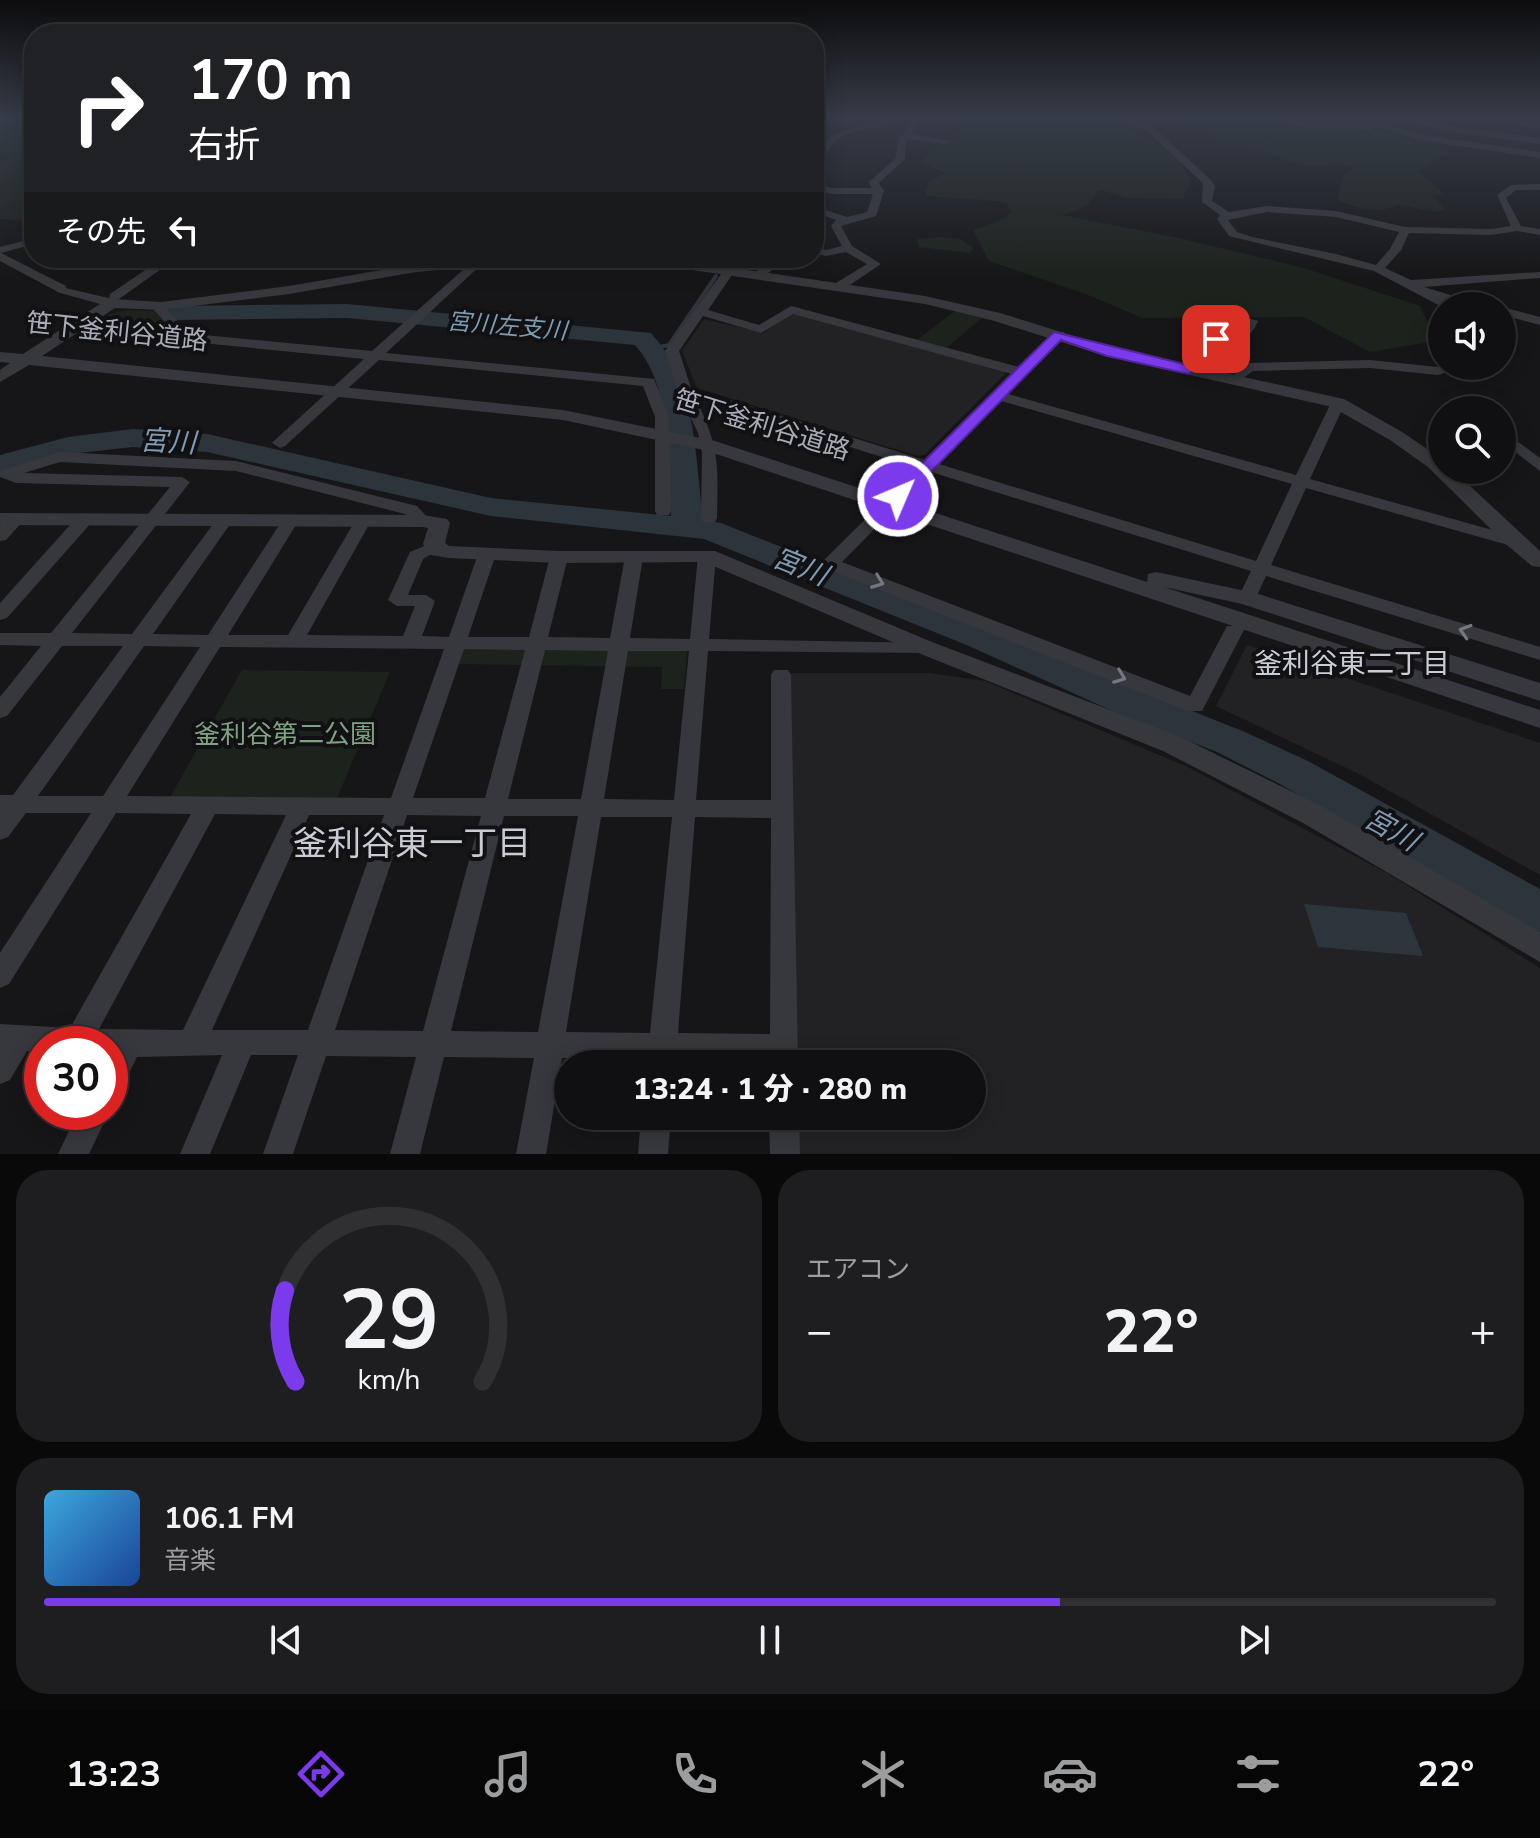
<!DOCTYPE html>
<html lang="ja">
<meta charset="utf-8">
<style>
:root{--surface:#101012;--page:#1e1e20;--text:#f1f3f6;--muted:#9c9d9f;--line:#303032;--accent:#7c3aed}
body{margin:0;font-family:"Nunito Sans","Noto Sans JP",sans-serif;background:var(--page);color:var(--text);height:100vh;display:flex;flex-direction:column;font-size:30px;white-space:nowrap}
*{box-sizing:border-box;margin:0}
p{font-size:26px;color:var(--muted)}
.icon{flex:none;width:44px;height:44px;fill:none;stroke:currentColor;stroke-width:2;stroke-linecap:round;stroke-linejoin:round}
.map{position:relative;height:1154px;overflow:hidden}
.panel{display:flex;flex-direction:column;gap:16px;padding:16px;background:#09090a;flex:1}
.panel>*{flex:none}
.banner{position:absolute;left:24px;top:24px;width:800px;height:244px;border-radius:32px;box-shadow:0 4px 20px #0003,0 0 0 2px var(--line);background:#202124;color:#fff;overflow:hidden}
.fabs{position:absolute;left:1428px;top:292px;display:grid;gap:16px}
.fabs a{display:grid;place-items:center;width:88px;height:88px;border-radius:50%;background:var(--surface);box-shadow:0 4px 20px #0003,0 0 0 2px var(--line);font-size:40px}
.speed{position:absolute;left:24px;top:1026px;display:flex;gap:16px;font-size:40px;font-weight:700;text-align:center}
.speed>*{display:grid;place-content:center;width:104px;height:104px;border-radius:50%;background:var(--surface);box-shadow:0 4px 20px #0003,0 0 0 2px var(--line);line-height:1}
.speed .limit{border:12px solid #d22;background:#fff;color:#111}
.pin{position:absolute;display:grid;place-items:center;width:68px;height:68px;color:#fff;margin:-34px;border-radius:16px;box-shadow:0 4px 12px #0006}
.me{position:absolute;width:88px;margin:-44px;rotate:45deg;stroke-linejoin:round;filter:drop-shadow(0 0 6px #0008)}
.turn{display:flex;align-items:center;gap:28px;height:168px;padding:0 32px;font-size:36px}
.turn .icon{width:104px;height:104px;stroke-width:2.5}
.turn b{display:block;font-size:56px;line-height:68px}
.then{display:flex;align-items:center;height:76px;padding:0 32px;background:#0003;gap:16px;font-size:30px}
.big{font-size:60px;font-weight:800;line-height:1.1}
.panel .tile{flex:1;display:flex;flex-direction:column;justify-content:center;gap:12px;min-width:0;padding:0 28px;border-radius:32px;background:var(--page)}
.panel .dial{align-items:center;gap:0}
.dial svg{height:208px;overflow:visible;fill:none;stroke:var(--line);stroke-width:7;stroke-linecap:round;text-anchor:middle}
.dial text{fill:var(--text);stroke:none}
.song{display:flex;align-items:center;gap:24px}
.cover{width:96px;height:96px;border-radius:12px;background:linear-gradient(135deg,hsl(200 70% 55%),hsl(220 70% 35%))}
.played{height:8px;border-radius:4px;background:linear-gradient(90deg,var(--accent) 70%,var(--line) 70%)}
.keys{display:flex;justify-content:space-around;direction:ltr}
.heat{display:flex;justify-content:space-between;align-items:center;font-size:44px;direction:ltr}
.panel .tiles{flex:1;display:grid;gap:16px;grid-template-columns:1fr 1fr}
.tile:last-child{grid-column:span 2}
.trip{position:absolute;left:554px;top:1050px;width:432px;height:80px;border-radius:40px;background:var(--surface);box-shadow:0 4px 20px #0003,0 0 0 2px var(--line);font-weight:800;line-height:80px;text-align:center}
.tabs{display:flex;height:128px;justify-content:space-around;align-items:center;background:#060607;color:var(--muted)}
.tabs .icon{width:56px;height:56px}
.tabs .on{color:var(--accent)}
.tabs b{font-size:36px;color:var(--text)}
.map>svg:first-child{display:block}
</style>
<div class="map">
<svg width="1540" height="1154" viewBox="0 0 1540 1154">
<rect width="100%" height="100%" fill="#161618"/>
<!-- built -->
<g fill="#222225">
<path d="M797,314L1004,371L1005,374L924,455L917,456L697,388L682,351L704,319L763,333L790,315Z"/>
<path d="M1247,645L1540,743V875L1359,774L1216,706Z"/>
<path d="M788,673H930L985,681L1190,768L1387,873L1540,968V1154H794V1116H972V1064H793Z"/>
</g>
<!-- green -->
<g fill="#1c231d">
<path d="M0,118H34V216L17,220L0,219V162L4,159L0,157Z"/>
<path d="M960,118H1120L1118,119L1177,157L1191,180L1183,199L1126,198L1100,190L1086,206L1063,215L1183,239L1304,268L1420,306L1436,341L1370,352L1304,317L1142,318L1091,296L989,261L973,230L1004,219L1012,212L1006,202L925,196L928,183L945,173L920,161L961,130L954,121Z"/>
<path d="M1159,118H1263L1296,127L1370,129L1439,144L1450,153L1418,171L1444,194L1432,195L1446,209L1435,212L1400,205L1382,210L1363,209L1337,200L1343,176L1354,168L1341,164L1305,166Z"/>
<path d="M943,237L960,239L974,248L970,253L919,247L917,239Z"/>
<path d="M125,310L155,311L170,326L146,343L76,336L110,314Z"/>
<path d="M955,311L982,318L946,348L916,341Z"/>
<path d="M460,645L687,648L684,689H661L662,667L453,664Z"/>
<path d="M242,670L390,672L337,798L170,797Z"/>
</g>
<!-- water -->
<path fill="#2c353c" d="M1304,904L1406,913L1423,956L1318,947Z"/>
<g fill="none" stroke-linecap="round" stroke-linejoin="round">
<!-- stream -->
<path stroke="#2c353c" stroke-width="4" d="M654,348L669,345L716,276"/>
<!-- river -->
<path fill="#2c353c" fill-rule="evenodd" d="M347,304L651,333C697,382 695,456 703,520L721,523L1245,732L1308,761L1540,889V932L1523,926L1278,783L1217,752L1117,713L969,646L704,539L491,516L207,452L133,447L69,454L0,473V455L68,437L133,429L207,434L491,498L671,516C667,463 673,387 635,345L347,318L174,320L166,318L162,313L166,308L174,306Z"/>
<!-- minor -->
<g fill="#37383d" fill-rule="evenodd">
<path d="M887,118H896C880,131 857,127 840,138C827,145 826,161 814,168C814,126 860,131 887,118Z"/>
<path d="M914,118H922L912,134L950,141L946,144L906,139L905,159L879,183L884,191L876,216L841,226L852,246L881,264L844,289H836V283L867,264L846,252L826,256L814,253V247L826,250L842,246L831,226L836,220L814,212V206L847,217L867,212L873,194H832L814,190V184L832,188H872L869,182L896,158L898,138L904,134Z"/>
<path d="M1268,118L1309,123L1369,124L1352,118H1364L1422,135L1540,152V158L1421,140L1375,126L1371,130L1309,129Z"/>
<path d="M1128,119L1153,127L1210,179L1215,186L1212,201L1229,212L1267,206L1336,211L1405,227L1491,229L1511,226L1497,195L1511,185L1540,184V190H1516L1506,198L1521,226L1540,229V235L1517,231L1491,235L1409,233L1401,250L1385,268L1411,280L1540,272V278L1424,287L1487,306L1452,303L1454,306L1442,307L1374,271L1229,236L1217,219L1220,215L1202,202L1203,183L1147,131L1128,123ZM1267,212L1336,217L1399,232L1390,249L1376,265L1336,254L1252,237L1237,232L1228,220Z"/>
<path d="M34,238V244L1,253L66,286V292H58L0,261V247Z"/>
<path d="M163,258H268L262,261L171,262L119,299L116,306H108L110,294Z"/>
<path d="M776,258H790L762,277H754V273Z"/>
<path d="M474,260L484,262L386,353L654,379L669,417L671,511L669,515H657L655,511V417L643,386L379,360L285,446L280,448L272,443L275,440L364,359L161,339L155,335L167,324L154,310L157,303H165L166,309L181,324L172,332L372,351Z"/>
<path d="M728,269L734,272L708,310L759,325L791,306L1019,367L1054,332H1064V338L1008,394L1296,475L1331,403L1333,400H1343L1345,403L1310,479L1521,538L1524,542L1515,547L1306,488L1271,565L1540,647V660L1266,576L1254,602H1240L1238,598L1251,571L931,472L842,562L1190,696L1227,626H1241L1244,630L1202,711H1188L824,568L821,564L824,560L917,468L696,399C720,449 718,464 717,518L715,522H703L701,518L702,454L698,433L678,391L665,351L724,270ZM793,314L1012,374L925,460L691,388L679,351L703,316L761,333ZM1001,401L1292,484L1256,561L939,464Z"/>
<path d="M1502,307L1540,317V325L1502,315Z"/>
<path d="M1248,318L1258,321C1243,356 1220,333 1202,354C1198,359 1196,367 1194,372H1184L1182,369L1190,350L1211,336L1228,337L1242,330Z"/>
<path d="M1370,360L1438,367L1466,366L1438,375L1370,368L1253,371L1236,383L1229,379L1249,363Z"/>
<path d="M1510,436L1540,458V471L1505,444L1502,441Z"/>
<path d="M59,452L236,461L417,506L431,521L423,526L405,514L236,471L60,462L24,473L182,477L190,482L72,633L132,634L219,516L225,515L233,520L153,634L208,635L285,516L291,515L299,520L228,635H288L355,521L363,516L371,521L307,635L403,636L415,606H397L388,600L410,552L436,541L445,546L423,559L408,595H426L435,601L422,636L449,637L478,554L487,549L496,554L468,637H529L550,557L559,552L568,557L548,637L610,638L625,557L634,552L643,557L630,638L690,639L698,556L707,551L716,556L709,639L931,643L934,647L931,651L924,653L708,651L696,800H771V675L774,670H788L791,675L798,1064H770V1060L676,1059L675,1064H647V1059L562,1058L546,1154H516L534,1058L444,1057L420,1154H390L416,1057L326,1056L293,1154H263L298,1055H251L210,1154H180L222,1055L137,1057L120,1091L110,1095V1044H42V1052L27,1051L10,1080L0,1084V1024L70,1028L191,814L116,813L9,984L0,988V953L91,813H26L8,837L0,840V795H13L123,646H62L7,716L0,718V697L41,646L0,645V633H51L170,487L16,483L0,477V471ZM144,646L200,647L103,796H38ZM220,647L444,649L391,798L127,796ZM464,649L525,650L485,798H413ZM545,650L608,651L581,799H508ZM628,651H689L674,800L604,799ZM215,814L286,815L183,1030L99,1029ZM309,815H384L308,1030H212ZM407,815L481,816L423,1031L335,1030ZM504,816H578L538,1032L451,1031ZM601,817H672L650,1033L566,1032ZM695,817L771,818L770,1034L678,1033Z"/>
<path d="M17,514L25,519L6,540L0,541V526L11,515Z"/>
<path d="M85,514L93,519L91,523L7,618L0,620V603L79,515Z"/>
<path d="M78,1112H109L89,1154H58Z"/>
<path d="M641,1116H671L668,1154H638Z"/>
<path d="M769,1116H799L800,1154H770Z"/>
</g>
<!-- tertiary -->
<g fill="#37383d" fill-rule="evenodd">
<path d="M1401,118H1417L1444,125L1540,138V144L1444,131Z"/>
<path d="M1500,118L1540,123V129L1501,120Z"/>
<path d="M479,258H666L925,296L1000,313L1116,349L1344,399L1402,432L1442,459V470H1453L1540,551V567L1532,566L1508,546L1428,467L1390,440L1332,407L1106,356L991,320L925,304L658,265L524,262L416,272L289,294L161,310L115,308L42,356L563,410L715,441L1147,582L1148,574L1156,572L1255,593L1540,683V701L1242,604L1164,587L1540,710V728L704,450L563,420L29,365L0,382V370L10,363L0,362V352L23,354L100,304L57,292V286L113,299L161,302L289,286L416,264Z"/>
<path d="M0,513L423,515L447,519L450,523L445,543L449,546L559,551H715L932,642L1181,737L1323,807L1540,932V962L1303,823L1163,751L916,652L704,562L559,563L449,558L431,555L423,544L428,528L423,527L0,525Z"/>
</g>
</g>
<!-- one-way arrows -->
<defs><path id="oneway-chevron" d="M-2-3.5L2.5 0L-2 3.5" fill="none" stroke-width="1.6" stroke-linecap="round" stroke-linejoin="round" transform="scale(2)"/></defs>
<g stroke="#757881">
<use href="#oneway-chevron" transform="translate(878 582) rotate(21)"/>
<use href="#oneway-chevron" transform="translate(1465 631) rotate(-163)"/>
<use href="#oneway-chevron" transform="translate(1120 677) rotate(21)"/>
</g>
<!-- sky -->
<linearGradient id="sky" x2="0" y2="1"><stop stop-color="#0c0c0d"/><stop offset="0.42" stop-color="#363c48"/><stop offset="1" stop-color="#363c48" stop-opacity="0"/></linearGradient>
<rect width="1540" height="279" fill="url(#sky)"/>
<!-- route -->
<path fill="#7c3aed" stroke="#51269a" stroke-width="2" d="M1054,332L1184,364L1190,350L1211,336L1222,339L1201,355L1195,369L1189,374L1107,356L1061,340L904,499H892L890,496L892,493Z"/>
<g text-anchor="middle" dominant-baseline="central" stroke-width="8" stroke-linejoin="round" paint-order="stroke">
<!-- far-water labels -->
<g font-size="24" font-style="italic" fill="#7f9bb3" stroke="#111113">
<text transform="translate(507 326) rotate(5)">宮川左支川</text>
</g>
<!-- street labels -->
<g font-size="26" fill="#a8adb8" stroke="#111113">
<text transform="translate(117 332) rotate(6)">笹下釜利谷道路</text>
<text transform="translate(762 425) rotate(17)">笹下釜利谷道路</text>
</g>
<!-- park labels -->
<g font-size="26" fill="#7fa381" stroke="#111113">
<text x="285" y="734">釜利谷第二公園</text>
</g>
<!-- water labels -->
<g font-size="28" font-style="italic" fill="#7f9bb3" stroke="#111113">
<text transform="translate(168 442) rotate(3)">宮川</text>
<text transform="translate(800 567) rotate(22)">宮川</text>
<text transform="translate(1391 830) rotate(29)">宮川</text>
</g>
<!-- neighbourhood labels -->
<g font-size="28" fill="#c9ccd4" stroke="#111113">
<text x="1352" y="664">釜利谷東二丁目</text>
</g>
<!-- near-neighbourhood labels -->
<g font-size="34" fill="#c9ccd4" stroke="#111113">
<text x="412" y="844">釜利谷東一丁目</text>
</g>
</g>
</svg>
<div class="fabs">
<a><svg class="icon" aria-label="sound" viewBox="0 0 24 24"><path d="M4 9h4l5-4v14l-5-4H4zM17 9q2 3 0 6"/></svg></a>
<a><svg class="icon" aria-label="search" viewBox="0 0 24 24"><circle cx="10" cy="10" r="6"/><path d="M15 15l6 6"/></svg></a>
</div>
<div class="speed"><div class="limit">30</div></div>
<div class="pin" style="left:1216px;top:339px;background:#d93025"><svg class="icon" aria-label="arrive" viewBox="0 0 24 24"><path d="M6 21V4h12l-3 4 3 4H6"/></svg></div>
<svg class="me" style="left:898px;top:496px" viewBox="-20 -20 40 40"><circle r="17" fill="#7c3aed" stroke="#fff" stroke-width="3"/><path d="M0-11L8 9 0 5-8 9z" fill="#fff"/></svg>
<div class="trip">13:24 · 1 分 · 280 m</div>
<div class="banner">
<div class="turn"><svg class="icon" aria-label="right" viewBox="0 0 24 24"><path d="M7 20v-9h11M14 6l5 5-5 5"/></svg><div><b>170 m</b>右折</div></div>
<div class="then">その先<svg class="icon" aria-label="left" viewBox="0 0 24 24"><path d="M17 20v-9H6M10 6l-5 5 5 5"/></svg></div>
</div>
</div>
<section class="panel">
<div class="tiles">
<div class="tile dial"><svg viewBox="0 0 100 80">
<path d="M14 69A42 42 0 1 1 86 69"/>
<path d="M14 69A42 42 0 0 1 10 34" stroke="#7c3aed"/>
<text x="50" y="56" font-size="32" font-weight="700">29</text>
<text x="50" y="72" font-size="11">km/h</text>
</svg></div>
<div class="tile"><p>エアコン</p>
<div class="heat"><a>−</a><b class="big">22°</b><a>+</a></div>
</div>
<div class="tile">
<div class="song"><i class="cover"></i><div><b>106.1 FM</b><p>音楽</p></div></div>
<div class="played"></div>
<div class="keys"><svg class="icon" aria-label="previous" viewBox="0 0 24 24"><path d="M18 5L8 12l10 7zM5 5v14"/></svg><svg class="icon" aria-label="pause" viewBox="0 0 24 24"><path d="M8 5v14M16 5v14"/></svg><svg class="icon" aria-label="next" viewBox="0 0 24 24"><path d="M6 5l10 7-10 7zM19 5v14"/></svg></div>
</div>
</div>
</section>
<nav class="tabs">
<b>13:23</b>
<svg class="icon on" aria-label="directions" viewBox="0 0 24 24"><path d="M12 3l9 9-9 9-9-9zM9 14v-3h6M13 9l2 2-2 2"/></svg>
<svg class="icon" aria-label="music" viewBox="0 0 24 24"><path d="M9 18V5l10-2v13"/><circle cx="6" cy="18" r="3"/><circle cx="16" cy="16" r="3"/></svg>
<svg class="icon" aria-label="phone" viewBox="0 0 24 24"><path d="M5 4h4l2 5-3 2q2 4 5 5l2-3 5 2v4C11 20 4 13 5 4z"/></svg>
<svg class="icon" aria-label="climate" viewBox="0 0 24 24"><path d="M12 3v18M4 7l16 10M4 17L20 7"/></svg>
<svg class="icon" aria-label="car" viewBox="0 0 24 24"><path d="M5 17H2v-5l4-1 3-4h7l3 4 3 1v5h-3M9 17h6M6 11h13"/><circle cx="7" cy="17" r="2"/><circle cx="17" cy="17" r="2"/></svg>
<svg class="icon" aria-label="filters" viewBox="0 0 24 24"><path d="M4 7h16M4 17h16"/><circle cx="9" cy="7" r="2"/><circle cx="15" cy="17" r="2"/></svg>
<b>22°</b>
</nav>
